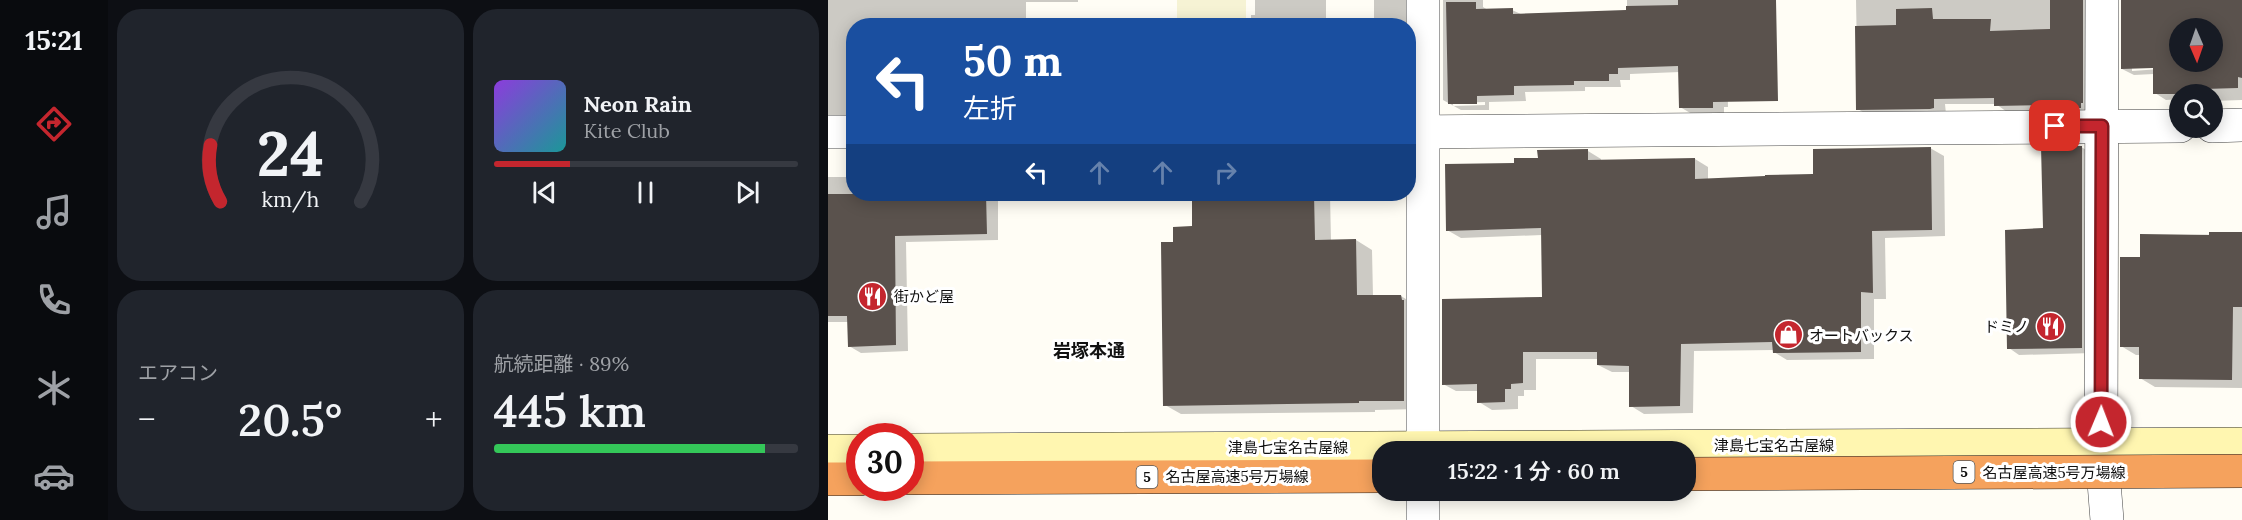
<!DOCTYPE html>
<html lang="ja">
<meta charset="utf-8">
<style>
:root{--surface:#171b24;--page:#20242c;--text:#f1f3f6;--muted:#9ea1a6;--line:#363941;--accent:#c4262e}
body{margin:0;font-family:Lora,"Noto Sans JP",serif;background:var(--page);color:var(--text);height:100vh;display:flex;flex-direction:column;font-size:22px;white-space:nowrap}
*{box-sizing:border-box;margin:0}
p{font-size:20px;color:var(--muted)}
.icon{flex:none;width:33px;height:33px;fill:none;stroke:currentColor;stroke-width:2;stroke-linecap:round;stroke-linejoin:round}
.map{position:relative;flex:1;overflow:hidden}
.details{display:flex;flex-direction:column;gap:9px;padding:9px;background:#0d0f14;width:720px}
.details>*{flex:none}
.banner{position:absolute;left:18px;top:18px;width:570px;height:183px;border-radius:24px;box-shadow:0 3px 15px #0003;background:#1a4fa0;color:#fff;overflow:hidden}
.needle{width:39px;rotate:178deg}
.fabs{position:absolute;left:1341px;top:18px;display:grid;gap:12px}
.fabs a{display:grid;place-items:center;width:54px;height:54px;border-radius:50%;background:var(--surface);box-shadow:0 3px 15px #0003;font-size:30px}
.speed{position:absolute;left:18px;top:423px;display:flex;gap:12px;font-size:30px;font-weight:700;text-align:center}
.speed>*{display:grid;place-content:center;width:78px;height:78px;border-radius:50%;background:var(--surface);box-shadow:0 3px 15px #0003;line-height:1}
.speed .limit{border:9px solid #d22;background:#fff;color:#111}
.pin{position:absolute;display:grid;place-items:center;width:51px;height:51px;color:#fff;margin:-26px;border-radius:12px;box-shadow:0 3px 9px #0006}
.me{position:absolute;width:66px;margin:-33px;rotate:1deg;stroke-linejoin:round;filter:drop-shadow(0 0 4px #0008)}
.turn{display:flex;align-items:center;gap:21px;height:126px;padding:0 18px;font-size:27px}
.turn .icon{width:78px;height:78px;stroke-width:2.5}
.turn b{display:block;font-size:42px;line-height:51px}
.lanes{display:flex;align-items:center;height:57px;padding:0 18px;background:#0003;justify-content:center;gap:30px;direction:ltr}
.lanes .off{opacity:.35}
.big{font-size:45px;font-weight:600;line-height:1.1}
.details .tile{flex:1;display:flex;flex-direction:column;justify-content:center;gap:9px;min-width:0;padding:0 21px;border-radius:24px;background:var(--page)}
.details .dial{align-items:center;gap:0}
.dial svg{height:156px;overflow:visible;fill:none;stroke:var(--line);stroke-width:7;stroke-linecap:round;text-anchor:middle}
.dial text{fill:var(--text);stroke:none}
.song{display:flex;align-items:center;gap:18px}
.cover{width:72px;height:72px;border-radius:9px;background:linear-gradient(135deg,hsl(270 70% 55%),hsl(180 70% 35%))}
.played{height:6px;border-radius:3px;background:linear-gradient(90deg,var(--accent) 25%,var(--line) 25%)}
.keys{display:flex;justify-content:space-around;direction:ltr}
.heat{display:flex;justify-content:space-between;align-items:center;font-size:33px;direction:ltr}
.charge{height:9px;border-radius:4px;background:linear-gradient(90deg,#34c759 89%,var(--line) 0)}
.details .tiles{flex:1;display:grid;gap:9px;grid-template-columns:repeat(2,1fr)}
.trip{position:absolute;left:544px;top:441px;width:324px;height:60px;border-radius:24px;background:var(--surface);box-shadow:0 3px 15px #0003;font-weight:600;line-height:60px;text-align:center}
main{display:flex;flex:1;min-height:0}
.dock{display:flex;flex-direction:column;width:108px;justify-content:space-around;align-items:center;background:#090b0e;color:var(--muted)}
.dock .icon{width:42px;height:42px}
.dock .current{color:var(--accent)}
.dock b{font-size:27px;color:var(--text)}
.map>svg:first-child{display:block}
</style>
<main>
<nav class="dock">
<b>15:21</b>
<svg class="icon current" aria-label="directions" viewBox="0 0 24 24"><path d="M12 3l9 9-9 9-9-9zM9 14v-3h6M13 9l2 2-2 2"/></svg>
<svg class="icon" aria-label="music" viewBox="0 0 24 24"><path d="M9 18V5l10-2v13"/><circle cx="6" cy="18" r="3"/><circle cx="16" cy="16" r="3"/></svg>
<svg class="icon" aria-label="phone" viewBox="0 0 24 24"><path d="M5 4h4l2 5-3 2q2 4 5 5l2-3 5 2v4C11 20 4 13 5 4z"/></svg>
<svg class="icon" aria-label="climate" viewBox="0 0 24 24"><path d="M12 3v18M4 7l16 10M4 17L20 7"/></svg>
<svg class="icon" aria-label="car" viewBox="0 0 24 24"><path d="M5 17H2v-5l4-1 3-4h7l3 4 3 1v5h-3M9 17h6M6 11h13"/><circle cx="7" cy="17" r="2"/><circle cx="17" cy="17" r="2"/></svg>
</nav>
<section class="details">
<div class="tiles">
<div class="tile dial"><svg viewBox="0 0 100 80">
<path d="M14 69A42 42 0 1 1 86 69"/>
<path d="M14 69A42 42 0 0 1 9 40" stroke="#c4262e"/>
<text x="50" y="56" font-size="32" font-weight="700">24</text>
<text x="50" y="72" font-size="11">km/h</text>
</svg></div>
<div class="tile">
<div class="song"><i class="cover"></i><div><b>Neon Rain</b><p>Kite Club</p></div></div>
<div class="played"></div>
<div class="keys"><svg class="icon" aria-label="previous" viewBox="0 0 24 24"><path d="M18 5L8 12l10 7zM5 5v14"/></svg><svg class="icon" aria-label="pause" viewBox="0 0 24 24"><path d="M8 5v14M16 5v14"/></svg><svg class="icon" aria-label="next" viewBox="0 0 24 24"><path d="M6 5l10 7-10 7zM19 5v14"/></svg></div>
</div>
<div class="tile"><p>エアコン</p>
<div class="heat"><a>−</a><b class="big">20.5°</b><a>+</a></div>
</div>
<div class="tile"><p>航続距離 · 89%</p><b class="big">445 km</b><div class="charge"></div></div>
</div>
</section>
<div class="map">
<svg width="1414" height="520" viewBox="0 0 1414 520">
<rect width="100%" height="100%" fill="#fffdf5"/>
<!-- farmland -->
<rect fill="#f6f3d4" x="349" y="0" width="69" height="25"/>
<!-- shadow -->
<g fill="#0003" fill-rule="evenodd">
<path d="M0,0H250V2H198V26H26V97H20V116H0Z"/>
<path d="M427,0H498V26H423V15H427Z"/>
<path d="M546,0H589L580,26H546Z"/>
<path d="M615,0H655V7L660,10H684L695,15L799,12V0H898L900,107H896V114H864L852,107V72L802,74V80H792L793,87H757V91L697,92L698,101L661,102V110H633L615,100ZM657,102V105L625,106V103Z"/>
<path d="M1028,0H1268L1264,114L1179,112L1168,104H1117L1118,114L1041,116L1030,109Z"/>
<path d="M1294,0H1414V100L1384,101V94H1352V99L1338,100L1327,93L1326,74L1306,75L1294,69ZM1352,28H1384V62H1352ZM1304,67H1332V69L1304,71Z"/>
<path d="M1253,147L1264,153L1265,353L1191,355L1181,348L1216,230Z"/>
<path d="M1102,148L1116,156L1117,236L1057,238L1058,299H1046V359L959,360L946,352V350L866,351L865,413L816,414L803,406L802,372H784L770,365V359H708V390H696V396H690V409L664,410L651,402L650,391H628L615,384L716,299L714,235L633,238L619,230L687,165L760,151L773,159V161L867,159L880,167V180L987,175Z"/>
<path d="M0,177H26V194H170V240L78,242L80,351L33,353L21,346V322H0Z"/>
<path d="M365,194H502L503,241L528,240L544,250L545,296H573L589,306L592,409L547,410V412L353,414L337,405L346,243L366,228Z"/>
<path d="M1414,234V388L1327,387L1312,378L1313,355H1308L1293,346L1313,259V236Z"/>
</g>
<!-- building -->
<g fill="#5a524d" fill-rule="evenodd">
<path d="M850,0H948L950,101L885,102V108H851L850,66L790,68V74H781V81H746V85L686,86V95L649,96V104H620L618,2H648V9L685,8V14L798,10V6L850,5Z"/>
<path d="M1222,0H1255V103H1253V108H1213V105L1166,106V98L1106,99V108L1102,109L1028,110L1027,26L1068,25V9L1104,8L1105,19H1163L1162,31L1222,29Z"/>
<path d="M1293,0H1414V78L1410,77V88L1376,89V94H1325V68L1293,69ZM1352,28H1384V62H1352Z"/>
<path d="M1213,146H1254V348L1179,349L1177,230L1215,228Z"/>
<path d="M1103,147L1104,230L1044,231L1045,293L1033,292V352L945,353L944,342L853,344L852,406L801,407V366L769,365V352H695V383L683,384V389H677V402L649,403V384L614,385V299L714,297L713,228L618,231L617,164L686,163V158H710L709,150L760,149V160L867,158V179L937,176V175L985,174V149Z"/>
<path d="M0,194H158L159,234L67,236L68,345L20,347L19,316H0Z"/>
<path d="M364,194H486L487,240L528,239L529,295H573L574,300H576V401H531V403L335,406L333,242H345V227L364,226Z"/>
<path d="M1381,232H1414V307H1405L1404,380L1311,379V347H1292V257H1312V234L1381,235Z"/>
</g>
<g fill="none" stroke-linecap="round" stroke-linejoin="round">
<defs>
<g id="street">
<path d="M1274,0L1273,444L1279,520"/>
<path d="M1384,126L1414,125"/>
<path d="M0,132H26"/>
<path d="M580,132L1352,126"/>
<path d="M595,452V0"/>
<path d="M595,490V520"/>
</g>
<g id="secondary">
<path d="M82,450L1414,444"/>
<path d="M0,451H32"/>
</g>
<g id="highway">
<path d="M82,478L555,476"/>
<path d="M0,479H32"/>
</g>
</defs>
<!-- street casing -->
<use href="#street" stroke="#444" stroke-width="34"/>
<!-- secondary casing -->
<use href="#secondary" stroke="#333" stroke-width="34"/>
<!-- highway casing -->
<use href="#highway" stroke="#222" stroke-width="34"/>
<!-- street -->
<use href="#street" stroke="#fff" stroke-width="33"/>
<!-- secondary -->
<use href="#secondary" stroke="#fff6b0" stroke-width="33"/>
<!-- highway -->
<use href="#highway" stroke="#f5a25d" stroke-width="33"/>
<defs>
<path id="highway-bridge" d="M858,474L1414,471"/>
</defs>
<!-- highway-bridge casing -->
<use href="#highway-bridge" stroke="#222" stroke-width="34" stroke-linecap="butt"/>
<!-- highway-bridge -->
<use href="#highway-bridge" stroke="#f5a25d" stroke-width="33"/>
</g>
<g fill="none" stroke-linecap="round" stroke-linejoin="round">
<defs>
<path id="route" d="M1227,126H1274L1273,422"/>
</defs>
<!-- route casing -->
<use href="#route" stroke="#7f191e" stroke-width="15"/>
<!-- route -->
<use href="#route" stroke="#c4262e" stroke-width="10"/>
</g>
<!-- icons -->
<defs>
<symbol id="restaurant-disc" viewBox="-11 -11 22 22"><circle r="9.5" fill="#c4262e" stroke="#fff"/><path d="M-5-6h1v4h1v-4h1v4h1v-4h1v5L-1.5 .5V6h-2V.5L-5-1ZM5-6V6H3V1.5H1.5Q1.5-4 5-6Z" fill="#fff"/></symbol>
<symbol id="shop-disc" viewBox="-11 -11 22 22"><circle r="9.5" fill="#c4262e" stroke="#fff"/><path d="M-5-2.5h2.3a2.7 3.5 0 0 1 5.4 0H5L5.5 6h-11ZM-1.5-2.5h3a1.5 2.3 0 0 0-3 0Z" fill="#fff"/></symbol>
</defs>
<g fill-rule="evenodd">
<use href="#restaurant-disc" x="28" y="280" width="33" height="33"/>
<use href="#restaurant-disc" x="1206" y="310" width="33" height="33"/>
<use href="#shop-disc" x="944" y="318" width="33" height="33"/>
</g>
<g text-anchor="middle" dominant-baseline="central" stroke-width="6" stroke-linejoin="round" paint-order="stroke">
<!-- shield labels -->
<g fill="#fff" stroke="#585858" stroke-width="1.5">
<rect x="1125.5" y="461" width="21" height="22" rx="4.5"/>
<rect x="308.5" y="466" width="21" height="22" rx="4.5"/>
</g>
<g font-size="14" font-weight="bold" fill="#111">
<text x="1136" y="472">5</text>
<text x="319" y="477">5</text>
</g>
<!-- poi labels -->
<g font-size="15" fill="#111" stroke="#fff" text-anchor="start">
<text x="66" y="296">街かど屋</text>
<text x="1201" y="326" text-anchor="end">ドミノ</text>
<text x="981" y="335">オートバックス</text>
</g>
<!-- street labels -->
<g font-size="15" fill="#111" stroke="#fff">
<text x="946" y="445">津島七宝名古屋線</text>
<text x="460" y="447">津島七宝名古屋線</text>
<text x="1226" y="472">名古屋高速5号万場線</text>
<text x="409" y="476">名古屋高速5号万場線</text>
</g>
<!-- quarter labels -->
<g font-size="18" font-weight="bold" fill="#111" stroke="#fff">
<text x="261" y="350">岩塚本通</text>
</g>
</g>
</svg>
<div class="fabs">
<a><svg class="needle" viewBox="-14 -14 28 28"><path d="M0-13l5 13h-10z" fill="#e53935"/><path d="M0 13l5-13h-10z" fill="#9ea1a6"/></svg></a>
<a><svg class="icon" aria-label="search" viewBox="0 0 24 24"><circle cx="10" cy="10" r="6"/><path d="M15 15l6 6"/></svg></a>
</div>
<div class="speed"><div class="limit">30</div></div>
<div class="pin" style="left:1227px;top:126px;background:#d93025"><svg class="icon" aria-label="arrive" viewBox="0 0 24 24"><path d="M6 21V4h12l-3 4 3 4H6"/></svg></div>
<svg class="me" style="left:1273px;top:422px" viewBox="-20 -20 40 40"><circle r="17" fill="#c4262e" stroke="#fff" stroke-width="3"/><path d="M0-11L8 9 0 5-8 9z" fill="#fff"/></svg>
<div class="trip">15:22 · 1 分 · 60 m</div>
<div class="banner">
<div class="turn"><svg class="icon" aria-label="left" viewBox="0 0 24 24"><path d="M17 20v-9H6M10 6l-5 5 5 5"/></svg><div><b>50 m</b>左折</div></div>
<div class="lanes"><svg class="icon" aria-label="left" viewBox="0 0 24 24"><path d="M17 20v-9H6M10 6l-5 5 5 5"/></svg><svg class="icon off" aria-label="ahead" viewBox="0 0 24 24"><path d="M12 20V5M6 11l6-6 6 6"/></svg><svg class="icon off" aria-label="ahead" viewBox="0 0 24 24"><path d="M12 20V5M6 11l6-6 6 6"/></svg><svg class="icon off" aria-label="right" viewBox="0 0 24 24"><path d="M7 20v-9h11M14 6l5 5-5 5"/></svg></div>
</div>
</div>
</main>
